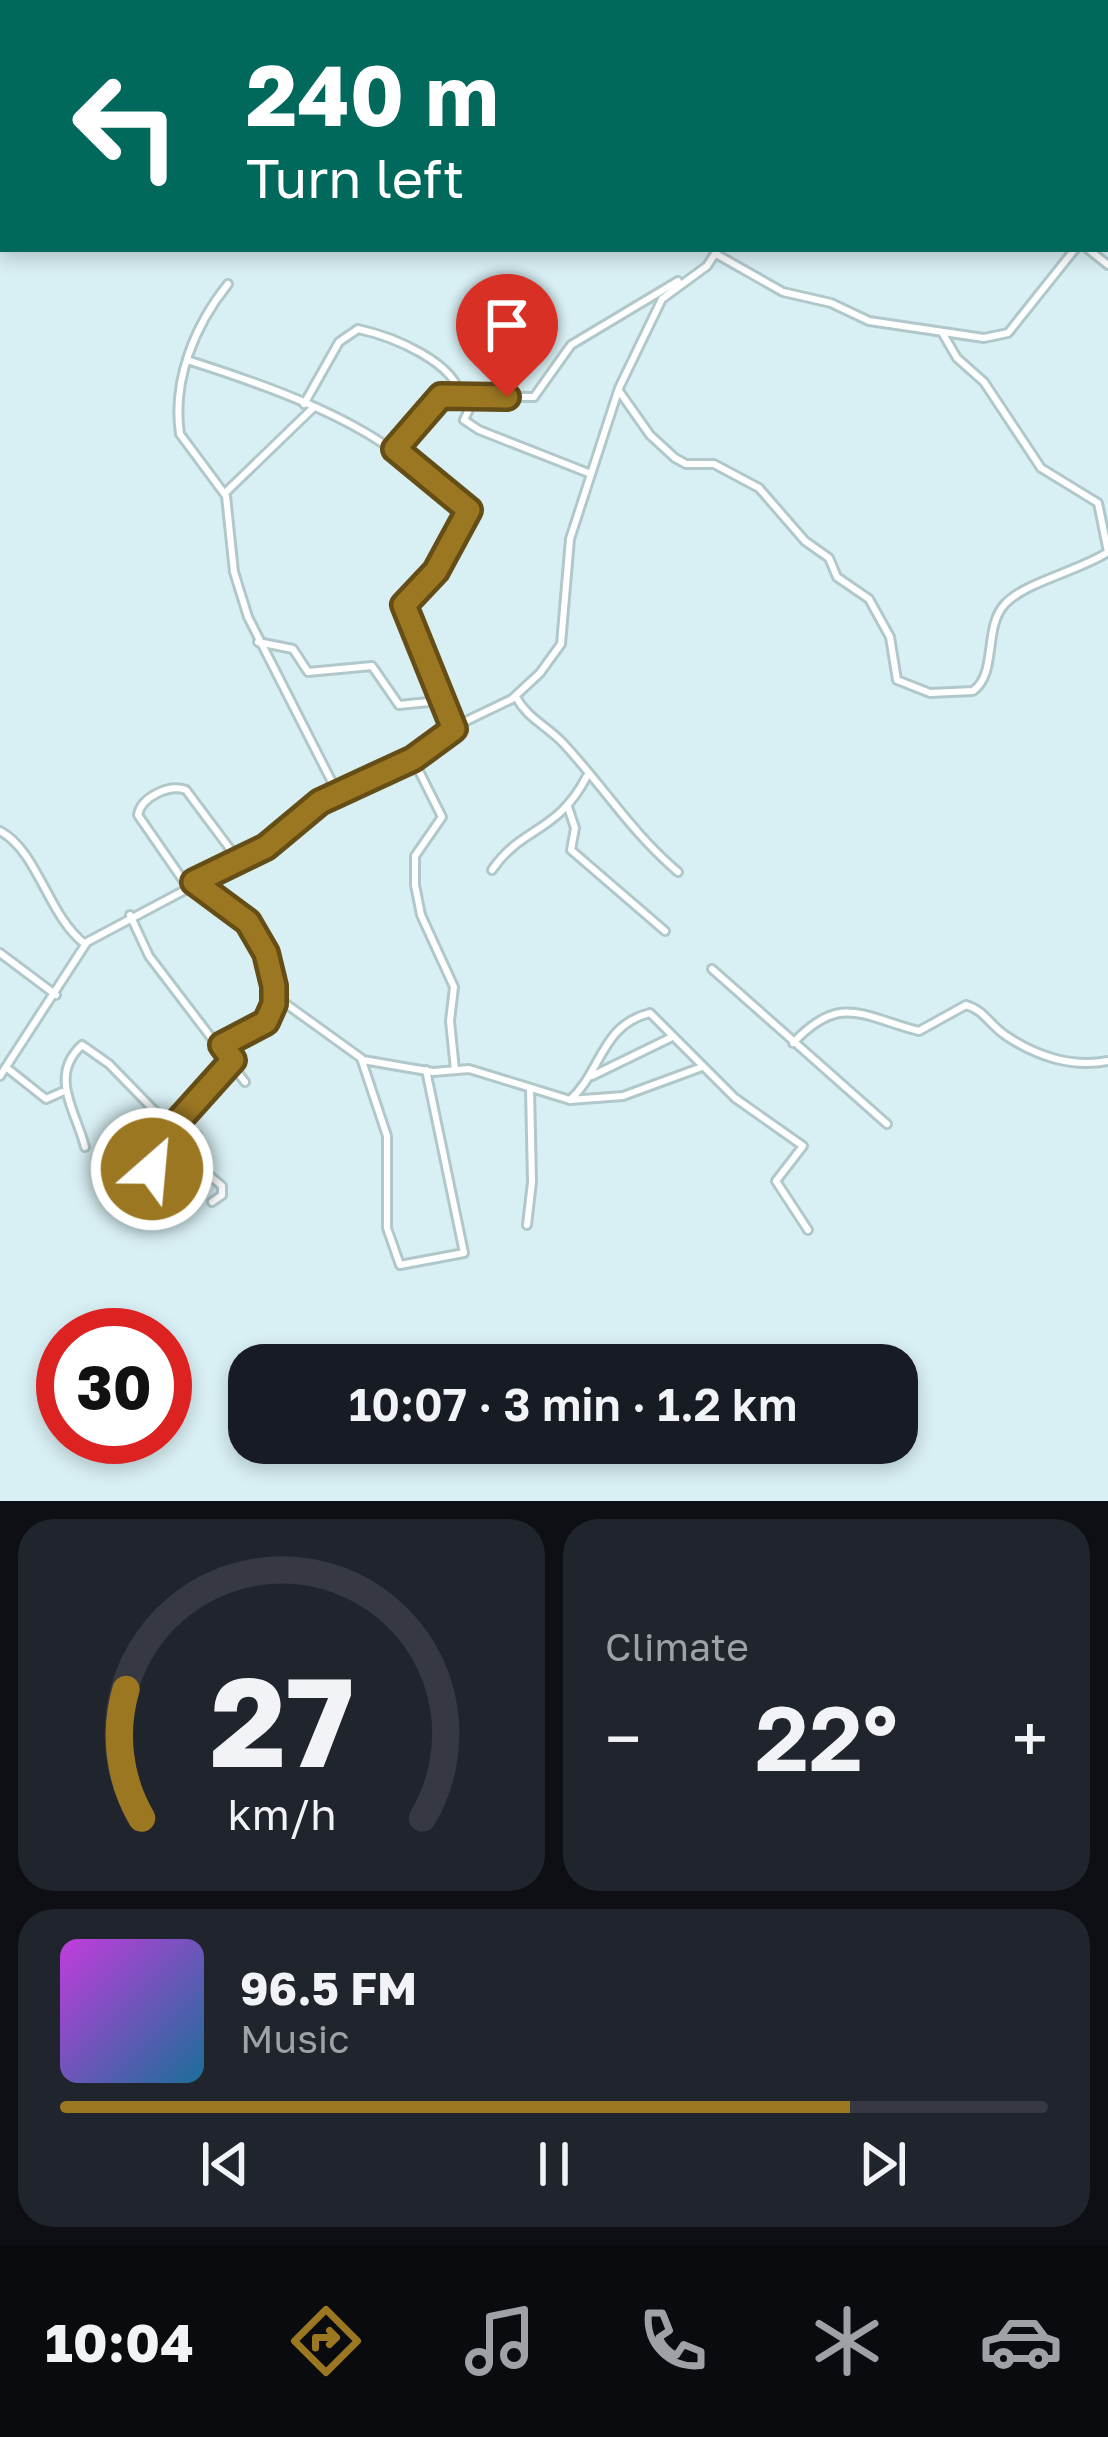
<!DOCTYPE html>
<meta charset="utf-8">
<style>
:root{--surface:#171b24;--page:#20242c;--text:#f1f3f6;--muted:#9ea1a6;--line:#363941;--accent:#9b7722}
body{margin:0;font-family:"Golos Text",sans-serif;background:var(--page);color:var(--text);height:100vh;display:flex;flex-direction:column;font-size:45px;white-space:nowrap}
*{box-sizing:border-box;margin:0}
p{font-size:39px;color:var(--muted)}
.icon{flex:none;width:66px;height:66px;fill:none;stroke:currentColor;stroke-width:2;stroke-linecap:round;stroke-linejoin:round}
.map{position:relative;height:1501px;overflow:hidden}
.details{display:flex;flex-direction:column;gap:18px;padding:18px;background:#0d0f14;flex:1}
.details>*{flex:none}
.banner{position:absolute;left:0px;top:0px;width:1110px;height:252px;box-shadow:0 6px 18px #0003;background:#00695c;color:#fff;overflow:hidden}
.speed{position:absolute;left:36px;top:1308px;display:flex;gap:24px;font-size:60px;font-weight:700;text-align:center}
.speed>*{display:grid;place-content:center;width:156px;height:156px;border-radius:50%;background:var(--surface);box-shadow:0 6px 18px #0003;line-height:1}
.speed .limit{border:18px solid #d22;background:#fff;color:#111}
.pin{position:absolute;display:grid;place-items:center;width:102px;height:102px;color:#fff;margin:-123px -51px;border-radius:50% 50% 50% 0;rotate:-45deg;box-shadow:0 0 12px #0007}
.pin .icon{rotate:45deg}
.me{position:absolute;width:132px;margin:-66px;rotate:27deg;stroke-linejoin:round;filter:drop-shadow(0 0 9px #0008)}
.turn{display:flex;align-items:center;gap:42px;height:252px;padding:0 48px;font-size:54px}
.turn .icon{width:156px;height:156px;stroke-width:2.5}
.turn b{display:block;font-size:84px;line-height:102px}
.big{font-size:90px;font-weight:600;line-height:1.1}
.details .widget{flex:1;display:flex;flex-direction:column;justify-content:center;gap:18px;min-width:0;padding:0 42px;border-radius:36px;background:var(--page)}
.details .dial{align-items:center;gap:0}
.dial svg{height:312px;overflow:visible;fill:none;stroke:var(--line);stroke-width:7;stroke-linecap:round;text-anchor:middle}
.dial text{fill:var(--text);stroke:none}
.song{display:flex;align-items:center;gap:36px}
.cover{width:144px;height:144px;border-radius:18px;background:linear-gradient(135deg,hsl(290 70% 55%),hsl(200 70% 35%))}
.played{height:12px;border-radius:6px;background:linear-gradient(90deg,var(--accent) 80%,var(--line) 80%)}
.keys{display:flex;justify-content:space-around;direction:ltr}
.heat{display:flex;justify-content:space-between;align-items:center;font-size:66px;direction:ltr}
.details .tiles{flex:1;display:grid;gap:18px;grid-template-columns:1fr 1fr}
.widget:last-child{grid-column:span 2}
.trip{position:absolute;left:228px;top:1344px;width:690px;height:120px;border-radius:36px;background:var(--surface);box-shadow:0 6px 18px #0003;font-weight:600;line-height:120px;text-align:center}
.tabs{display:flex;height:192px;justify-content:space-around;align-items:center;background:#090b0e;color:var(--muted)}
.tabs .icon{width:84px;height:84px}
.tabs .current{color:var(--accent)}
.tabs b{font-size:54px;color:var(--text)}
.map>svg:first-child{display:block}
</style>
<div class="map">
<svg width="1108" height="1501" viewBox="0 0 1108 1501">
<rect width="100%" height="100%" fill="#d8eff3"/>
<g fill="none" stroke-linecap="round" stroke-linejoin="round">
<defs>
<g id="minor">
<path d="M830,3L831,0"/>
<path d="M1088,249L1108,265"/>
<path d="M716,254L783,292L831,303L869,321L984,338L1008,333L1075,249"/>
<path d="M228,284C195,325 172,380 180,434L226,496L234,572L248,617L337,792"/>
<path d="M187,360C263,384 375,422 428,481C438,491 455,494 466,506L468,514L436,571L403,606L454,729"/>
<path d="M619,391L650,435L675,458L686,464H714L759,488L805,541L829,558L837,577L869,599L890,637L897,680L930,693L973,691C998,673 983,627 1005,604C1025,582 1082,570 1108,552L1098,503L1041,468L984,382L957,358L943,334"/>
<path d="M474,399L464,420L479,430L591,474"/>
<path d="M304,404L339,342L358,329C391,336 457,362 461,399"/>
<path d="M395,449L441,396L534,397L571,345L678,281"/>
<path d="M225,493L313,408"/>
<path d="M258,642L293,649L308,672L372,666L399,705L439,701"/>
<path d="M516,697C528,719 546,725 563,743C604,787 631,832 678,872"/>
<path d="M413,759L442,817L415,856V885L421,915L454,987L450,1021L455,1070"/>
<path d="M568,807L575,828L571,850L665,931"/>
<path d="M0,831C38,851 48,916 85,944"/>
<path d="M492,870C522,826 557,834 587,776"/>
<path d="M193,882C209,893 226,902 240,914C264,935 292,997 264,1024C253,1034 235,1038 222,1045"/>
<path d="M187,886L138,815C141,797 169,784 186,790L239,861"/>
<path d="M130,915L149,956L245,1082"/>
<path d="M0,953L56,995"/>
<path d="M712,969L887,1124"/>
<path d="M275,996L361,1058L387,1136V1228L400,1265L464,1253L426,1070"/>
<path d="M793,1043C841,992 863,1017 919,1031L966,1005C984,1010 990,1025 1005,1035C1035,1056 1072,1068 1108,1061"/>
<path d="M363,1060L433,1072L469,1069L570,1100L623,1096L702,1067"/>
<path d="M7,1068L46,1099L62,1092"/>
<path d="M0,1076L87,942L268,846L320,802L420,755L464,722L512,699L540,673L561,644L570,539L619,388L662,299L707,266L718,249"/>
<path d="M592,1076L670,1038"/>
<path d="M570,1100C602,1071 601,1025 650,1013L735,1098L803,1146L776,1181L808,1230"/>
<path d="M172,1128L233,1060"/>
<path d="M171,1143L222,1186V1195L212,1202"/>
<path d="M85,1147C76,1111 48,1076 82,1045L109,1064L185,1142L197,1135"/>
<path d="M116,1157L161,1223"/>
<path d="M140,1188L172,1142"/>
<path d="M527,1225L532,1182L530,1089"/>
</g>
</defs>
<!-- minor casing -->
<use href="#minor" stroke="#b1c8cb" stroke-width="12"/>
<!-- minor -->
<use href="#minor" stroke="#fff" stroke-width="6"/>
</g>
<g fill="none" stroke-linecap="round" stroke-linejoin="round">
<defs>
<path id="route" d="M152,1169L177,1135L171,1129L233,1060L222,1045L266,1022L274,1004V986L266,953L248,922L194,882L266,847L320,802L413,759L454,729L404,605L436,571L469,510L395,449L441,396L507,397"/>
</defs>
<!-- route casing -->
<use href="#route" stroke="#654d16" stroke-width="30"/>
<!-- route -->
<use href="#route" stroke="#9b7722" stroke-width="21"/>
</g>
</svg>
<div class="speed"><div class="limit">30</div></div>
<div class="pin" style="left:507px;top:397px;background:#d93025"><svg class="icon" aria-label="arrive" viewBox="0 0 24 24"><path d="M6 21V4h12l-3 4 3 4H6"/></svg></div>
<svg class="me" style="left:152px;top:1169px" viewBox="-20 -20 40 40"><circle r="17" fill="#9b7722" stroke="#fff" stroke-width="3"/><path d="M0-11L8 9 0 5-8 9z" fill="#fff"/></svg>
<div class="trip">10:07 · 3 min · 1.2 km</div>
<div class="banner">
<div class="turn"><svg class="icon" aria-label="left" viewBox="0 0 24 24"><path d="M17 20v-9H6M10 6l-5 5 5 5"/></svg><div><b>240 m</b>Turn left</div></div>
</div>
</div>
<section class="details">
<div class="tiles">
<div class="widget dial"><svg viewBox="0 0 100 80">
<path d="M14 69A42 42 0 1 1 86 69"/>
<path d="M14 69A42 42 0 0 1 10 36" stroke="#9b7722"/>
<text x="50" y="56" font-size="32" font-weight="700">27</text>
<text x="50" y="72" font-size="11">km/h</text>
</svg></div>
<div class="widget"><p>Climate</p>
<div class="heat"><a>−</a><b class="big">22°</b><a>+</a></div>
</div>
<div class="widget">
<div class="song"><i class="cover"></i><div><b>96.5 FM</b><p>Music</p></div></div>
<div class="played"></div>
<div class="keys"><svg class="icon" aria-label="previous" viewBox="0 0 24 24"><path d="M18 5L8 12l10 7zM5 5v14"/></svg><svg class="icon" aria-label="pause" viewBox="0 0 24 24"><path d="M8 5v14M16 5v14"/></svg><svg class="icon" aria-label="next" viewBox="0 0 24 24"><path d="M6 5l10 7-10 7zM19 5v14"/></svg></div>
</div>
</div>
</section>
<nav class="tabs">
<b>10:04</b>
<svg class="icon current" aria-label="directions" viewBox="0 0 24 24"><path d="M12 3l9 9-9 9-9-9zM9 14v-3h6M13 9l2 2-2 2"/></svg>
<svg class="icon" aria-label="music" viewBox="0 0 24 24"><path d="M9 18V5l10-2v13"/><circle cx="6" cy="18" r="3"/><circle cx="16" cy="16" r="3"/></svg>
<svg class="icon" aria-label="phone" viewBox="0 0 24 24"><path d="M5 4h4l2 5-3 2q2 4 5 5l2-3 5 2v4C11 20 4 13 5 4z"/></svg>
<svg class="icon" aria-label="climate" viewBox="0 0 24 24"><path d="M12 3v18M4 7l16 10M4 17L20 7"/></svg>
<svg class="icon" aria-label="car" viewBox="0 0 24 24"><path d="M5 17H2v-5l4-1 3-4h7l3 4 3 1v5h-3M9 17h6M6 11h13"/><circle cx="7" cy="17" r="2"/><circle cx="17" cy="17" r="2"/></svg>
</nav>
